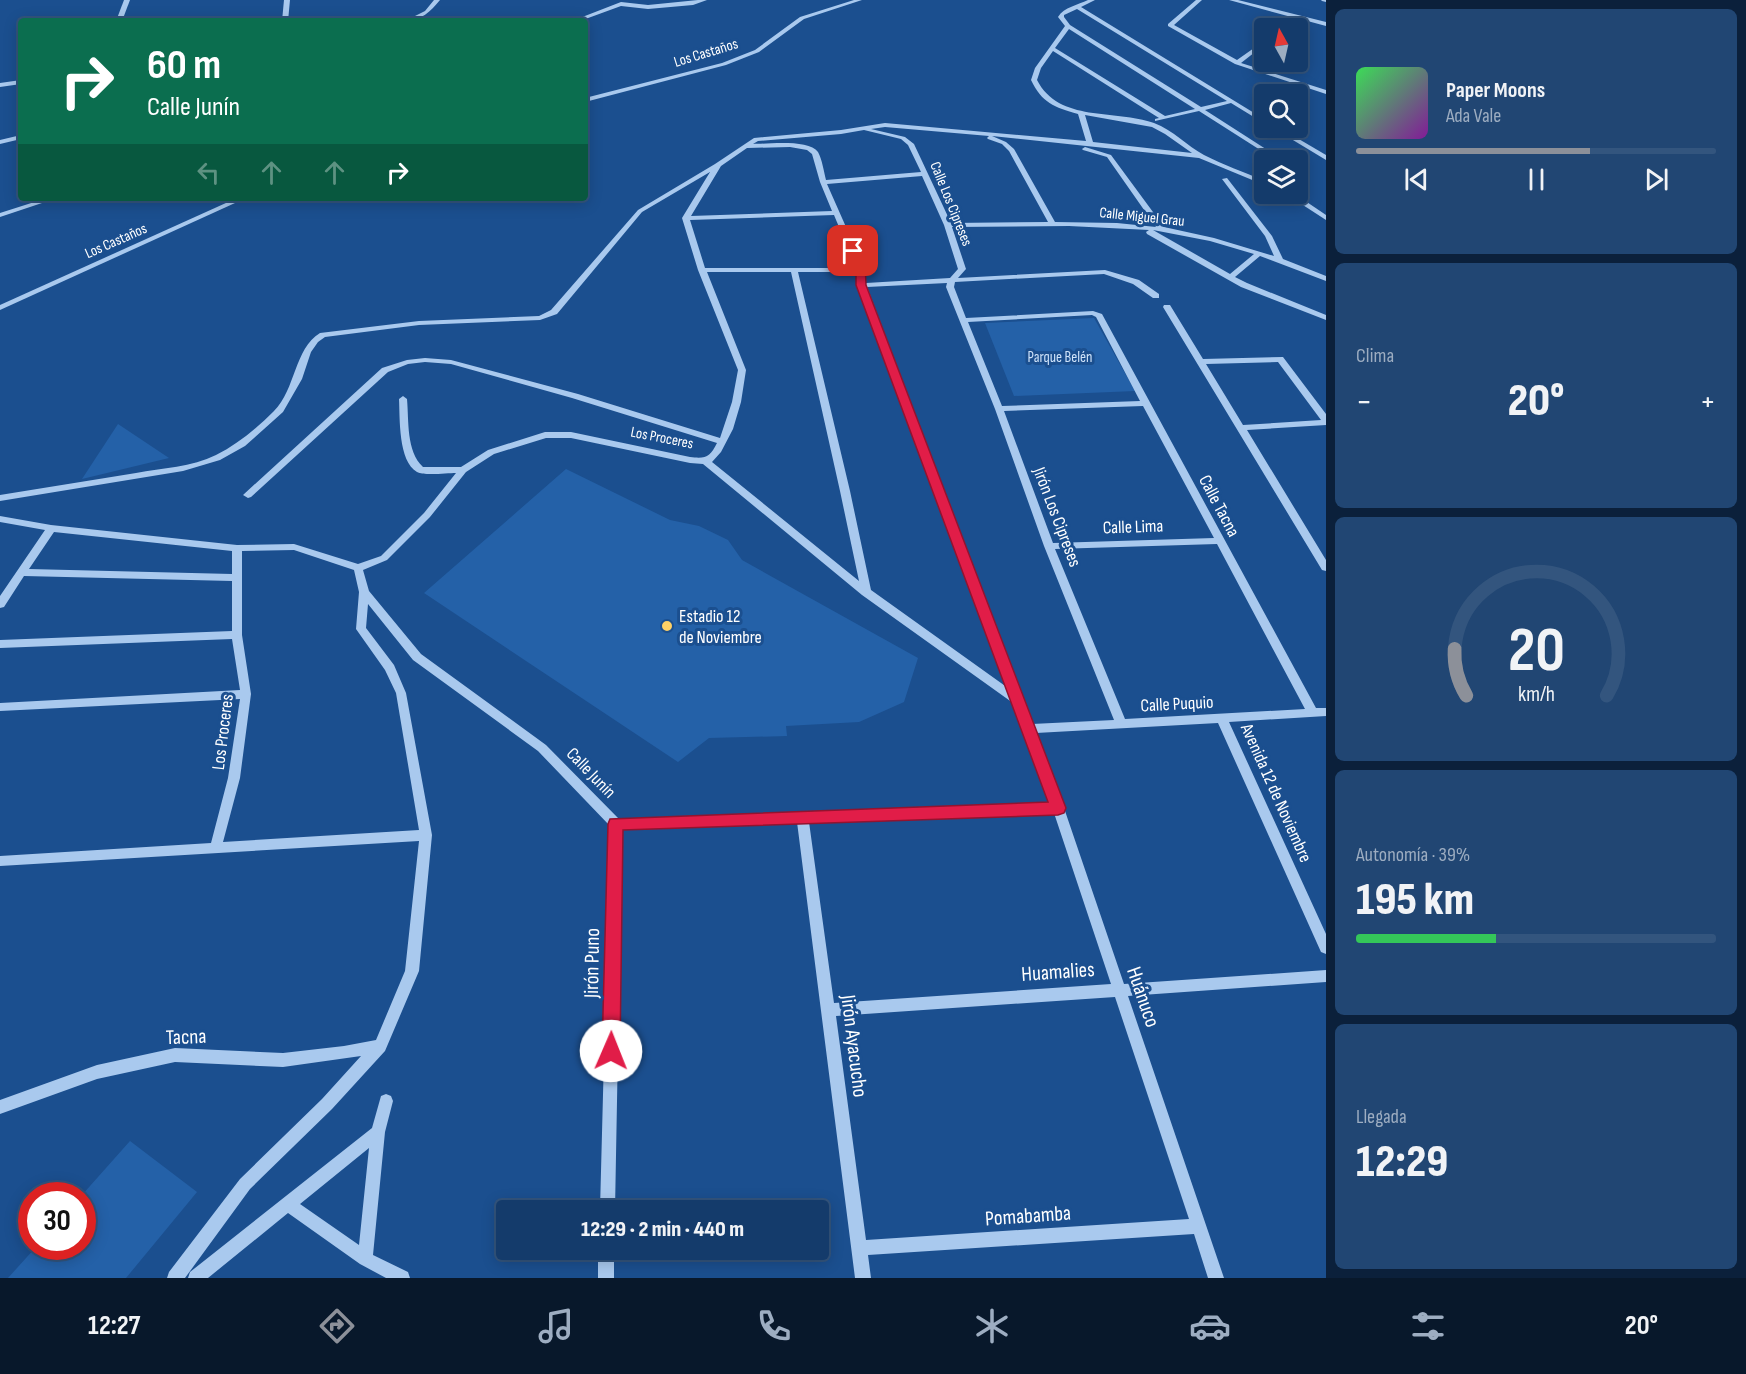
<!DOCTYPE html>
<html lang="es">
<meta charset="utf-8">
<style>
:root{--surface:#143b6b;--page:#214673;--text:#f1f3f6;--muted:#9dadc1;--line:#33557e;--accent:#8c9099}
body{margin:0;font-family:"Sofia Sans Condensed",sans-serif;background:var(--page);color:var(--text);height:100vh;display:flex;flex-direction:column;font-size:22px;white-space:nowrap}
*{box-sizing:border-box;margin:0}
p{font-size:20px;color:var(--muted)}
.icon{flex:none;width:33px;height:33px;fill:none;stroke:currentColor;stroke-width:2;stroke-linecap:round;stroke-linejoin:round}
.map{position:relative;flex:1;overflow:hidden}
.drawer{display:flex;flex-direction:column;gap:9px;padding:9px;background:#0b203b;width:420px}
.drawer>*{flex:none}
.guide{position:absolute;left:18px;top:18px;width:570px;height:183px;border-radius:6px;box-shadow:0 3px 15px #0003,0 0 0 2px var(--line);background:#0b6e4f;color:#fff;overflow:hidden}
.needle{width:39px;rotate:352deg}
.fabs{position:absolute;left:1254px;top:18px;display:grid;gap:12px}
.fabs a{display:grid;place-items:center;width:54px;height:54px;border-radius:6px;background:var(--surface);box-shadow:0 3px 15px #0003,0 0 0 2px var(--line);font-size:30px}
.speed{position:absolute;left:18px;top:1182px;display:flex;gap:12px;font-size:30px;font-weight:700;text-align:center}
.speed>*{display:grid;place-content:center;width:78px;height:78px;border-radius:50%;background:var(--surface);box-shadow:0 3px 15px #0003,0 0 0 2px var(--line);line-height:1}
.speed .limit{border:9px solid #d22;background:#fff;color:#111}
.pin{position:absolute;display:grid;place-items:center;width:51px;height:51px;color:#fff;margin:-26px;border-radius:12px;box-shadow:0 3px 9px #0006}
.me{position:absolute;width:66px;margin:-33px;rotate:1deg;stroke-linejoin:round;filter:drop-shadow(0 0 4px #0008)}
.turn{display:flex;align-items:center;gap:21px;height:126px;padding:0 30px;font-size:27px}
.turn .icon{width:78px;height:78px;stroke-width:2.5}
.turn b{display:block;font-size:42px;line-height:51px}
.lanes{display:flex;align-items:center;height:57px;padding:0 30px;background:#0003;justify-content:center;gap:30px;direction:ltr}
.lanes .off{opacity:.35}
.big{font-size:45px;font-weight:800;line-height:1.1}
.drawer .card{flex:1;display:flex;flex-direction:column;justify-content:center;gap:9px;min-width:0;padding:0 21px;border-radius:9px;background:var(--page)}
.drawer .dial{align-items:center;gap:0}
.dial svg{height:156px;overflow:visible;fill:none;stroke:var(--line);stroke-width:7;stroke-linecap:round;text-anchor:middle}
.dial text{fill:var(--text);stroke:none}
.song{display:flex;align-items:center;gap:18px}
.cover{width:72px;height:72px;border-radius:9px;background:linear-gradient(135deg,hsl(130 70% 55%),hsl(290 70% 35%))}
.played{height:6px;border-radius:3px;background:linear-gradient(90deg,var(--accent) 65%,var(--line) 65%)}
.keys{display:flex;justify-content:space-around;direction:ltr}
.heat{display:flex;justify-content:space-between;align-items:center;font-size:33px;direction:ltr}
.charge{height:9px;border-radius:4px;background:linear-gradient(90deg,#34c759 39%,var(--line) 0)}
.trip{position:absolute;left:496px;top:1200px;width:333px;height:60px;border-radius:6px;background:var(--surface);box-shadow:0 3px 15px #0003,0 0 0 2px var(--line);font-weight:800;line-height:60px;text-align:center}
.dock{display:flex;height:96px;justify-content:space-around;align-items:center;background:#08182b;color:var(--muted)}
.dock .icon{width:42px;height:42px}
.dock .active{color:var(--accent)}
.dock b{font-size:27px;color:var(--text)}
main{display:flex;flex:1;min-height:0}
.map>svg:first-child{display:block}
</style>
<main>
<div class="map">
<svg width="1326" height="1278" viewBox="0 0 1326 1278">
<rect width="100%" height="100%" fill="#1b4f8f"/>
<!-- green -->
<g fill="#2461a8">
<path d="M1094,318L1135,391L1014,396L985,323Z"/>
<path d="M118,424L169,458L82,479Z"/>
<path d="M566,469L670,520L699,526L728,540L742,560L918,658L904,702L859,722L786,726L787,736L709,738L678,762L424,593Z"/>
<path d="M130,1141L197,1192L126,1278H8L36,1247L82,1246V1195Z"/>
</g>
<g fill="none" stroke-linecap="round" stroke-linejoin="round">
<!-- minor -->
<g fill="#a9c9ee" fill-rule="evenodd">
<path d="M124,0H130L122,21H116Z"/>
<path d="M284,0H290L288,21H282Z"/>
<path d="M434,0H440C431,11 421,21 405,21L425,11Z"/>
<path d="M698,0H707L693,5L648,9L621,6L580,21H572L621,2L648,5Z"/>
<path d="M854,0H862L804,19L759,52L726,65L585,102V98L722,63L755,50L800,17Z"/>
<path d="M1088,0H1095L1081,7L1264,119V123L1262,122L1231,103L1205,110L1283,160H1276L1199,111L1155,121V119L1159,118L1053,51L1041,68L1037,80C1059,123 1115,109 1154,123C1173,130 1187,146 1204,155C1223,165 1245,172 1264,181V185L1262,184L1199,158L992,136L1006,142L1014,149L1055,222L1117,223L1156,227L1107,157L1083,150L1082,149L1085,147L1111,155L1164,227L1214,238L1274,256L1265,236L1222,179L1227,178L1272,236L1283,259L1326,276V281L1260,256L1235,277L1247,283L1326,315V320L1241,287L1147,234L1146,232L1149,230L1069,226L952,227L966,269L958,278L1105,270L1139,280L1159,294V298H1153L1133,284L1104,274L955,282L954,287L966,318L1093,311L1102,314L1316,708H1326V716L1229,722L1326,934V954L1321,952L1218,723L1036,733L1064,808L1124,984L1326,970V982L1128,996L1224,1278H1208L1194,1234L868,1255L871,1278H855L797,822L622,829L615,1210H600L610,826L538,751L413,660L368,604L366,628L394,665L406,693L432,835L419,971L385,1051L332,1109L250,1189L185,1278H167L169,1272L240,1179L322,1099L361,1056L283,1067L175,1062L97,1079L0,1114V1100L97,1065L175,1048L283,1053L344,1046L376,1040L405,971L419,841L0,866V856L211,843L228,778L240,699L0,711V703L240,690L232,639L0,648V640L232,631V581L24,576L4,607L0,608V596L45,530L0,522V516L51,525L237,545L294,544L358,564L381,556L424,513L456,473C447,473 424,476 417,472C398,461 400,418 399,399L403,396L407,399C409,421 406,451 423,467H461L488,450L545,432H571L690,457C706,459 710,457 717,443L572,398L451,364L425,362L408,364L388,372L251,497L248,498L243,495L382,368L407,360L425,358L451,360L578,394L720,438L732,402L738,370L698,270L682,218L710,172L642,212L557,314L540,320L419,325L325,337L318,342L311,352L302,379L283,412L245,446L220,460L183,471L0,501V495C45,488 91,480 136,473C162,468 192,467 216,455C238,444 257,428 274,411C296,389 294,349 320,333L419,321L539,316L551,310L638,210L715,164L754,138L841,130L885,123L1086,141L1078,114C1054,107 1042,103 1031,80L1035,68L1065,26L1058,17C1064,7 1078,5 1088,0ZM1077,9L1227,101L1201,107L1070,25L1064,17V15ZM1069,29L1195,109L1165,116L1055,48ZM1085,115L1152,127L1165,134L1192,153L1093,142ZM885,127L989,136L987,138L988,139L1002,144L1009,151L1048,222L951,223L914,144L905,137L871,129ZM864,130L901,139L908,145L921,172L826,180C824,172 822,159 818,152C809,139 768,144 753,144L758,141L841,134ZM790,147L807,150L812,154L820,182L832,211L691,216L721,166L747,148ZM922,176L944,225L958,269L950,278L866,283L865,270L827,184ZM834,215L856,268H705L690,220ZM1153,230L1210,241L1254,254L1230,274ZM707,272H791L840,491L859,581L712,462L721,452L733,429L741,402L746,370ZM798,272H857L858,285L1008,688L871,590L850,491ZM947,283L946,287L995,409L1044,546L1114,720L1032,724L867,287ZM1092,315L1096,317L1140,401L1002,406L968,322ZM1143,406L1214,538L1053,543L1004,411ZM546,438H571L690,463L703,464L862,595L1013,703L1050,803L619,819L546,745L421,654L369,591L363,570L387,560L430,517L466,472L494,454ZM54,532L232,551V574L29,569ZM1217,544L1305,709L1125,719L1055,549ZM294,550L354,570L359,592L356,629L385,670L396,693L419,830L223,842L240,778L251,694L242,635V551ZM1054,813L1111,984L834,1003L809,822ZM1115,997L1189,1219L866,1240L836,1016Z"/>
<path d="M1196,0H1202L1174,25L1237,60L1264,41V45L1241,63L1326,90V94L1235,64L1168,26V24Z"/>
<path d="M1229,0H1238L1326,22V26L1300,19L1287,28H1282L1295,18Z"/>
<path d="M1321,0H1326V2L1322,1Z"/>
<path d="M21,80V84L0,87V83Z"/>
<path d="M1273,128H1280L1326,155V160Z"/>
<path d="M21,135V139L0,144V140Z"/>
<path d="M1298,170L1308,176L1300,187L1298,188V182L1301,177L1298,175Z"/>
<path d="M1289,194H1295L1326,215V220L1289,196Z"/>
<path d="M47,198H57L0,217V213Z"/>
<path d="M237,198H246L0,310V305Z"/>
<path d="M1164,305H1170L1203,359L1283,357L1326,414V425L1247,430L1326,560V571L1322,570L1163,307ZM1278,362L1321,420L1243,425L1206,364Z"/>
<path d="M386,1094L391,1096L393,1101L385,1132L373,1255L408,1272L410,1278H386L360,1264L288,1213L208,1278H188L190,1272L372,1128L381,1096ZM369,1148L359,1245L300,1204Z"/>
<rect x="598" y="1250" width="16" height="28"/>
</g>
</g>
<!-- route -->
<path fill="#e11d48" stroke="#92132f" stroke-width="1.5" d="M853,248C864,254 866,273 866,285L1066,808L1064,813L1058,815L623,830L620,1051L617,1058L611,1060L604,1058L602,1051L608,824L610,819L1048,802L856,285V270L848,251Z"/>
<!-- markers -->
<circle fill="#ffd166" stroke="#1b4f8f" stroke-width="2" cx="667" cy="626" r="6"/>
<g text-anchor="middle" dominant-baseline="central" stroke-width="6" stroke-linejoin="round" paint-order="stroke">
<!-- far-street labels -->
<g font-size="15" fill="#fff" stroke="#1b4f8f">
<text transform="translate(706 53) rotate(-17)">Los Castaños</text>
<text transform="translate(951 204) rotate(68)">Calle Los Cipreses</text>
<text transform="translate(1142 217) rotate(6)">Calle Miguel Grau</text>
<text transform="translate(116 241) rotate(-24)">Los Castaños</text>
<text transform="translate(662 438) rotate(11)">Los Proceres</text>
</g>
<!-- far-park labels -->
<g font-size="15" fill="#cfe3fa" stroke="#1b4f8f">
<text x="1060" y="357">Parque Belén</text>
</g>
<!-- street labels -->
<g font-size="18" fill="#fff" stroke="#1b4f8f">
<text transform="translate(1219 506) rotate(62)">Calle Tacna</text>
<text transform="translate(1057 517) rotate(69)">Jirón Los Cipreses</text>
<text transform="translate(1133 527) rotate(-2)">Calle Lima</text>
<text transform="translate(1177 704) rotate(-3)">Calle Puquio</text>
<text transform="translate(223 732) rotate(-83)">Los Proceres</text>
<text transform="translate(591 773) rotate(46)">Calle Junín</text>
<text transform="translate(1276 793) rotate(66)">Avenida 12 de Noviembre</text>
</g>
<!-- poi labels -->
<g font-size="18" fill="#fff" stroke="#1b4f8f" text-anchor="start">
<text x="679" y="616">Estadio 12<tspan x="679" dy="21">de Noviembre</tspan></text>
</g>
<!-- near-street labels -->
<g font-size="21" fill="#fff" stroke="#1b4f8f">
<text transform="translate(592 963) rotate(-89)">Jirón Puno</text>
<text transform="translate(1058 972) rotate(-4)">Huamalies</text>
<text transform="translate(1143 997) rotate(71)">Huánuco</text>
<text transform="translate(186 1037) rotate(-2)">Tacna</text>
<text transform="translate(854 1046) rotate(83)">Jirón Ayacucho</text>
<text transform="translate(1028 1216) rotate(-4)">Pomabamba</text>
</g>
</g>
</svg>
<div class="fabs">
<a><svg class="needle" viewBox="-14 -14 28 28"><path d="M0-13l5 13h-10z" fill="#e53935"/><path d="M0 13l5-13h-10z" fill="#9dadc1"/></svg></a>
<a><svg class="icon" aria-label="search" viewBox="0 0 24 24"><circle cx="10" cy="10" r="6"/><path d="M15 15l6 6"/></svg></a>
<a><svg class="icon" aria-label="layers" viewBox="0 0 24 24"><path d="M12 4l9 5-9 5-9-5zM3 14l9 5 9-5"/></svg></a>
</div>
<div class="speed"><div class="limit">30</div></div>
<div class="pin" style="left:853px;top:251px;background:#d93025"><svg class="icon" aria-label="arrive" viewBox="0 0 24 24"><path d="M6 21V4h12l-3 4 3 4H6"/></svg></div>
<svg class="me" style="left:611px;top:1051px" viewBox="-20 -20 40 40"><circle r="19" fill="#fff"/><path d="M0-13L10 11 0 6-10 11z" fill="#e11d48"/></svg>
<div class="trip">12:29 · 2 min · 440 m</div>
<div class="guide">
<div class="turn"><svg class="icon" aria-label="right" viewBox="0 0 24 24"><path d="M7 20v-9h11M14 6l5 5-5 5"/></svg><div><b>60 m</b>Calle Junín</div></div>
<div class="lanes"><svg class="icon off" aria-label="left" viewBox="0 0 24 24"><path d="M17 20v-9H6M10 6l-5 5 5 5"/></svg><svg class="icon off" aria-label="ahead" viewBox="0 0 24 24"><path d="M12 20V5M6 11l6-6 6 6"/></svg><svg class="icon off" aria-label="ahead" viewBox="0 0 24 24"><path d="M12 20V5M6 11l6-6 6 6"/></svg><svg class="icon" aria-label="right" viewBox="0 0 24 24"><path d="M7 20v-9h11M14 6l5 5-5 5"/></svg></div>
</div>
</div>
<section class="drawer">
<div class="card">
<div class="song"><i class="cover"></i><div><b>Paper Moons</b><p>Ada Vale</p></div></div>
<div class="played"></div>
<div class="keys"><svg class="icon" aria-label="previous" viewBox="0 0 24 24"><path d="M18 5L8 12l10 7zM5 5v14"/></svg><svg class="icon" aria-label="pause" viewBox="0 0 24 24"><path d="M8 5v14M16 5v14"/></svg><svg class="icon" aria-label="next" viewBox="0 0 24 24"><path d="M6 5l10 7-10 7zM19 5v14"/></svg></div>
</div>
<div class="card"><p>Clima</p>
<div class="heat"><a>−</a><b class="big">20°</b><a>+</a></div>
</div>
<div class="card dial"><svg viewBox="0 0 100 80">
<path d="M14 69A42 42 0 1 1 86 69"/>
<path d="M14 69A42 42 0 0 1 8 45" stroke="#8c9099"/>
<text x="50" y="56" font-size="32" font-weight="700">20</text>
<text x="50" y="72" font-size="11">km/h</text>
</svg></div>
<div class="card"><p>Autonomía · 39%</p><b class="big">195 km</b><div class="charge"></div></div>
<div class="card"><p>Llegada</p><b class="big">12:29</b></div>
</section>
</main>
<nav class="dock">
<b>12:27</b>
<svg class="icon active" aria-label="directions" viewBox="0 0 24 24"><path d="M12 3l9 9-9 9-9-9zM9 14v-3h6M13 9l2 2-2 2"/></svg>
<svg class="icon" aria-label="music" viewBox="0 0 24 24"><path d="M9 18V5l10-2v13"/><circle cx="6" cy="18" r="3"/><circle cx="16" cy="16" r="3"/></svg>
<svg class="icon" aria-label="phone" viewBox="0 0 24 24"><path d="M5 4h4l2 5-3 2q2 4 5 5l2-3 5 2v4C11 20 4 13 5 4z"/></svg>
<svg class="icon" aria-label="climate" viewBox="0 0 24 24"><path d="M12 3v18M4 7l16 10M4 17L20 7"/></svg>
<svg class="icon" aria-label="car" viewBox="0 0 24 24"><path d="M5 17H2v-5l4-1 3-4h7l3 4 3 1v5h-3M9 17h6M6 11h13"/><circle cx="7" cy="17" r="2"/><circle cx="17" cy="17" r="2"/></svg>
<svg class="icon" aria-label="filters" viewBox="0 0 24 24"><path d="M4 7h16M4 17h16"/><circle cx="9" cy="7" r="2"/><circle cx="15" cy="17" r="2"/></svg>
<b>20°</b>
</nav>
